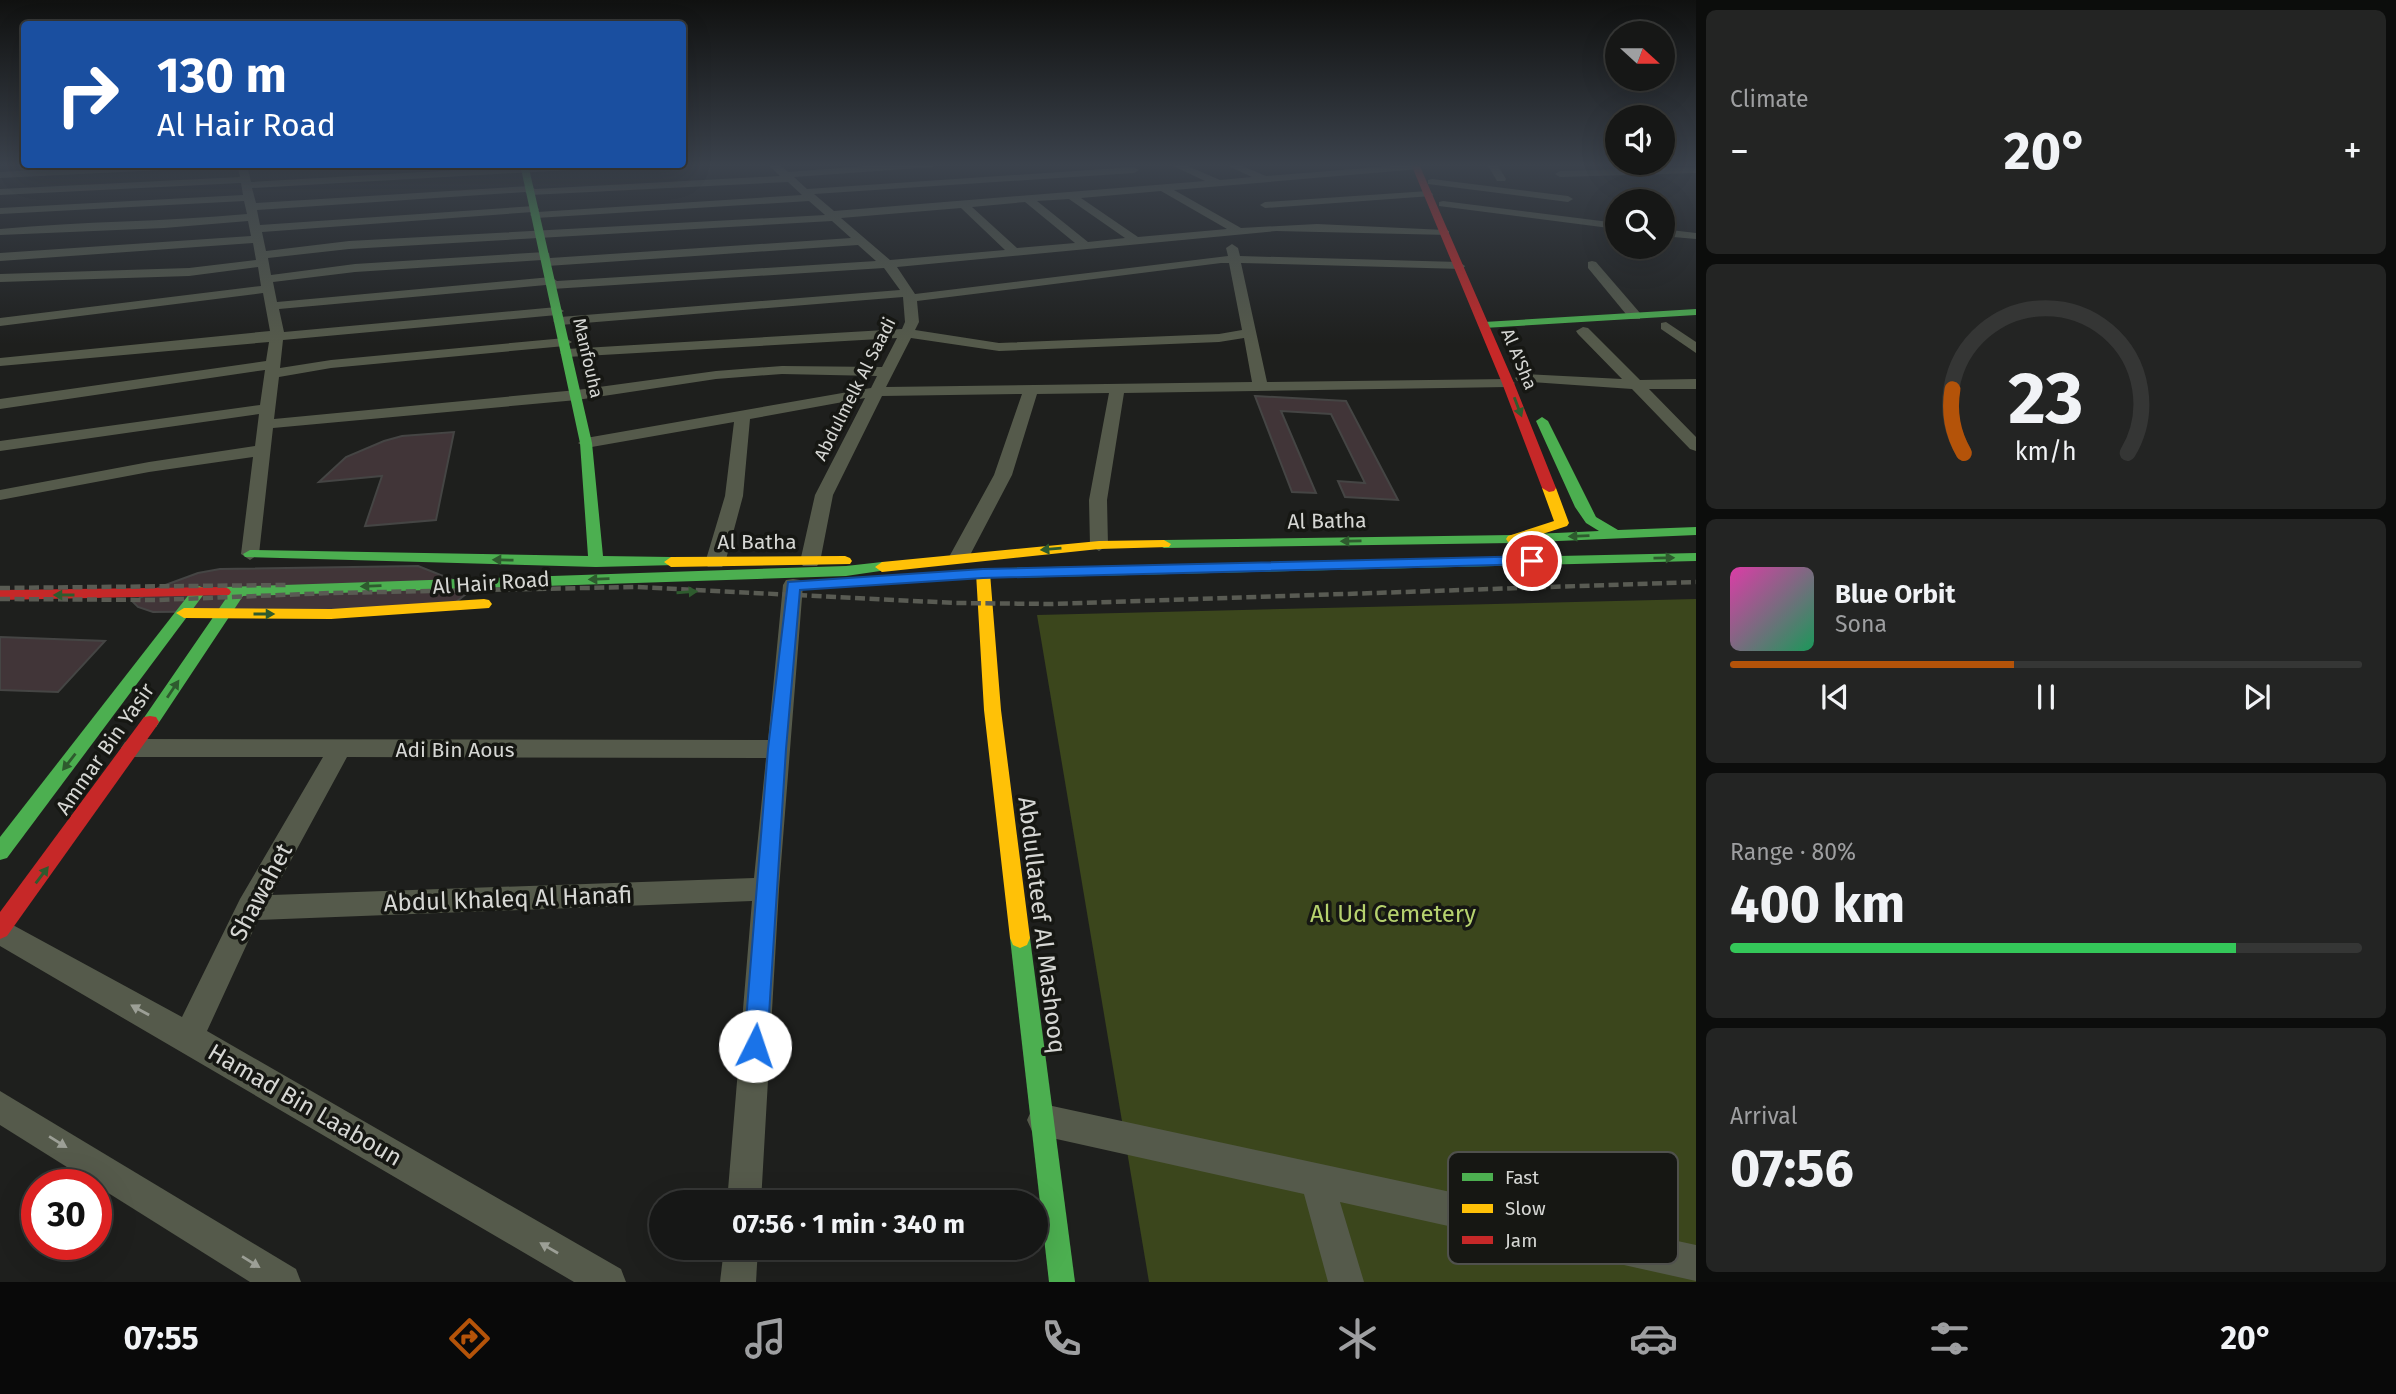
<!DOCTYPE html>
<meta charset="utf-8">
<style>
:root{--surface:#161716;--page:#232423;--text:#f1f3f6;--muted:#9e9fa1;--line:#353635;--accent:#b45309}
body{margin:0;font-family:"Fira Sans",sans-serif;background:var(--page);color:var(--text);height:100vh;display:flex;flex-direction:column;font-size:26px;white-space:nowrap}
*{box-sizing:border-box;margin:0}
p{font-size:23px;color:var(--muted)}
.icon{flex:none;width:38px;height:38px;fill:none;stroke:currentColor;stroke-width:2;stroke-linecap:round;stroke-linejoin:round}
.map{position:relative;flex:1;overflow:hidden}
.details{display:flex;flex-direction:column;gap:10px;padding:10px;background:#0c0d0c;width:700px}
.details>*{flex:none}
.hud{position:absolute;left:21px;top:21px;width:665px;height:147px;border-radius:7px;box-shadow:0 7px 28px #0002,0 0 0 2px var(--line);background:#1a4fa0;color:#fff;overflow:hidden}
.needle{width:46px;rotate:111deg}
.controls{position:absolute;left:1605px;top:21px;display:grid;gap:14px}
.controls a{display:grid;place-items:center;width:70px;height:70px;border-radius:50%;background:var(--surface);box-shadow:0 7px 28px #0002,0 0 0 2px var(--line);font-size:35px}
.speed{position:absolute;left:21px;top:1169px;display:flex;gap:14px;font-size:35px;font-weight:700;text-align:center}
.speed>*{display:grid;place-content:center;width:91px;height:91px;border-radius:50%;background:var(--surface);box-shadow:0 7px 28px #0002,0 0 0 2px var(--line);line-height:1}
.speed .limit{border:10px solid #d22;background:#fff;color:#111}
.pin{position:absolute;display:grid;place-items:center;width:60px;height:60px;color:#fff;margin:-30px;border:4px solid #fff;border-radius:50%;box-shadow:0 2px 7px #0007}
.me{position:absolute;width:77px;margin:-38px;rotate:4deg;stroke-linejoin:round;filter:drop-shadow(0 0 5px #0008)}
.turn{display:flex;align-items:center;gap:24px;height:147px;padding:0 21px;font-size:32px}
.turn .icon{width:91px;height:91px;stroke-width:2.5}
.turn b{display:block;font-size:49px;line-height:60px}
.big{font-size:52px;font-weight:700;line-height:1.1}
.details .card{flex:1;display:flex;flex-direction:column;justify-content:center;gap:10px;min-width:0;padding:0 24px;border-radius:10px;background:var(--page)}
.details .dial{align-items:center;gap:0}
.dial svg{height:182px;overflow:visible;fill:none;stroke:var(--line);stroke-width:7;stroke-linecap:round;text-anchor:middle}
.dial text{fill:var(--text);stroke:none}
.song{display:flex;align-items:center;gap:21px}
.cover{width:84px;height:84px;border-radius:10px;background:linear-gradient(135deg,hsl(320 70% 55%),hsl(150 70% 35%))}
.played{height:7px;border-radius:4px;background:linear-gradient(90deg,var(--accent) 45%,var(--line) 45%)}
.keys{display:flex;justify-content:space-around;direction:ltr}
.heat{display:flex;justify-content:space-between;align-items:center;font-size:38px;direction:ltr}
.charge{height:10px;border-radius:5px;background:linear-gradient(90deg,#34c759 80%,var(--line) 0)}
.trip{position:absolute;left:649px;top:1190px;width:399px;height:70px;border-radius:35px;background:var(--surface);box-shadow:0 7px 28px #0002,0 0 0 2px var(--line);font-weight:700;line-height:70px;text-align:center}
.tabs{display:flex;height:112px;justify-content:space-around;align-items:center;background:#090909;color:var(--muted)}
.tabs .icon{width:49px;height:49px}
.tabs .active{color:var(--accent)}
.tabs b{font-size:32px;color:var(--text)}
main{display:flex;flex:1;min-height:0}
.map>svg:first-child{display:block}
</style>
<main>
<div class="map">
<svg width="1696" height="1282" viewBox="0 0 1696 1282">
<rect width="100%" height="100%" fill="#1e1f1d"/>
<!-- green -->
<path fill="#3b461c" d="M1696,599V1282H1149L1037,615Z"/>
<!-- building -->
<g fill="#413538" stroke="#454544" stroke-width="2">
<path d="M1255,396L1346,401L1398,500L1345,497L1338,481L1365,483L1331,414L1281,411L1316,493L1292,492Z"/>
<path d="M454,432L436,520L365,526L382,476L319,482L346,457L384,441L402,436Z"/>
<path d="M418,566L456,581L466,594L447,609L153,612L138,607L133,602L160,587L198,573L220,569Z"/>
<path d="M0,637L105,641L58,692L0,690Z"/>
</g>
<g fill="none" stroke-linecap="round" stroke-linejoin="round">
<!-- street -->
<g fill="#555a4b" fill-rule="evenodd">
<path d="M152,164H227L222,167L0,178V172Z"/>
<path d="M237,164H247L251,182L560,164H627L622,167L252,188L256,203L530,186L535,189L780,176L768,164H779L788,172L891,164H938L933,167L794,177L807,189L1134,167L1139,170L1134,173L814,194L834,211L1205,181L1169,164H1183L1220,180L1252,177L1224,164H1238L1266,176L1416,164L1421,167L1420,169L1174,190L1241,228L1317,224L1445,230L1449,231V235L1276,231L897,267L915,294L1228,256L1226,248L1232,244L1238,248L1240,256L1459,262L1465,266L1463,269L1241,263L1267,382L1508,379L1515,383L1508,387L1124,393L1107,500L1108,545L1099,551L1090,545L1089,500L1109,393L1037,394L1012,475L969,557L966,561H952L949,557L994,475L1022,394L882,396L833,495L820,562L817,566H803L800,562L815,495L865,398L750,419L743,496L725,563L722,567H708L705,563L725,496L734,422L586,448L578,443L586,438L871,388L877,376L782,374L716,379L577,400L273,428L259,554L250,560L241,554L253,457L149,472L0,500V490L149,462L255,446L259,414L0,451V441L260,405L265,370L0,409V399L266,361L269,342L0,366V358L270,331L263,293L0,326V318L261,286L258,267L189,276L0,282V274L189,268L256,260L253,243L0,261V253L251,236L248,221L164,228L0,235V229C82,221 165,222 247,214L244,201L0,214V208L243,195L241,183L0,195V189L240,177ZM788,182L802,195L537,212L539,209L534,206L260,225L257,210L525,192L530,195ZM1161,191L1227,229L1138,237L1081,198ZM1069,199L1125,238L1088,242L1037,201ZM809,201L825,215L349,241L266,251L262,232L533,212L530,215L536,218ZM1025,202L1075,243L1017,248L972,207ZM961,208L1005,250L890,260L841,218ZM832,221L851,238L550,258L549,253L545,252L355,264L271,275L268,258L349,249ZM858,245L876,261L557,281L551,277L277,302L273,282L355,272L542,260L543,265L547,266ZM1221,263H1229L1242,330L1219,334L999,343L915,330L919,322L917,301ZM884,268L900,290L560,317L553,321L560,325L903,297L905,322L902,329L567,349L560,353L567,357L897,338L882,367L782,366L716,371L577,390L274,419L279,377L331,368L565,346L572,342L565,338L331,360L280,368L283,340L557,315L564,311L557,307L284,332L279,309L546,285L552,289ZM911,338L999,351L1219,342L1244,338L1252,382L886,387Z"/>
<path d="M1487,164H1497L1506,179L1505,181H1497Z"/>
<path d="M1696,167V173L1560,177L1555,174L1560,171Z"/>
<path d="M1432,179L1568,196L1573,199L1568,202L1428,184V180Z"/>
<path d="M1428,191L1433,194L1432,196L1265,208L1260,205L1265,202Z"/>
<path d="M1443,201L1617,223V229L1439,206V202Z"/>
<path d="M1662,229L1696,233V239L1662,236Z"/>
<path d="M1592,261L1596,262L1640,313V319H1630L1588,268V262Z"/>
<path d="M1666,322L1696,342V353L1661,329V323Z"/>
<path d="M1583,327L1588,328L1640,380L1696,379V389H1649L1696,437V451L1690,449L1632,389L1517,381L1515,378L1522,374L1622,379L1578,334L1576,331Z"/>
<path d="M793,579L800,580L803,585L779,889L761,1202H727L752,901L258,920L207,1031L621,1269L626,1282H574L0,946V918L182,1017L240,899L323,757H133L125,754L121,748L125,742L133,739L768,740L783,585L786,580ZM347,757L766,758L754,878L272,895Z"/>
<path d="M0,1091L296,1269L301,1282H250L0,1125Z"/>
<path d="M1043,1104L1696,1245V1281L1340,1202L1364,1282H1328L1304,1194L1043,1136L1032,1131L1027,1120L1032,1109Z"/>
<path d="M724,1248H758L756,1282H720Z"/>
</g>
<!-- fast -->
<g fill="#4caf50" fill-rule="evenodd">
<path d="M520,164H528L592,443L603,556L671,557L678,562L676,565L596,567L245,557L243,554L250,550L588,556L580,443Z"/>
<path d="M1696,309V315L1484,328L1479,325L1484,322Z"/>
<path d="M1542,417L1548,421L1596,517L1618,530L1696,527V535L1513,543L1164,548L1157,544L1164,540L1513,535L1599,531L1586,523L1575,507L1536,421Z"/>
<path d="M1696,553V561L1009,578L1002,573L1009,568Z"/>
<path d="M882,562L887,564L889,567L887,570L846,576L243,596L156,727H144L141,722L227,597L219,595L217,592L224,587L846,566Z"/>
<path d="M199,586L204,588L206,591L204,594L7,858L0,860V837L194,588Z"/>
<path d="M1020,928L1027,931L1030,938L1075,1282H1049L1010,938L1013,931Z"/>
</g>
<!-- slow -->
<g fill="#ffc107" fill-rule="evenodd">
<path d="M1549,484L1556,488L1569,523L1567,526L1518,542H1508L1506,539L1508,536L1554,521L1542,488Z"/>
<path d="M1164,540L1171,544L1169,547L1099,549L882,572L875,567L882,562L1099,541Z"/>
<path d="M845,556L850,558L852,561L850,564L671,567L664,562L671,557Z"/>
<path d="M983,568L990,573L1001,710L1030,938L1027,945L1020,948L1013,945L1010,938L984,710L976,573Z"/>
<path d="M484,599L489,600L492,604L489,608L331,619L184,618L176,613L184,608L331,609Z"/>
</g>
<!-- jam -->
<g fill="#c62828" fill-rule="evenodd">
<path d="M1411,164H1419L1514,383L1556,488L1554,491L1549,492L1542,488L1502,383Z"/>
<path d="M224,587L229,589L231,592L229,595L0,600V590Z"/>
<path d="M150,716L156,717L159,722L156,727L7,936L0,939V912L144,717Z"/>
</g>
<!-- rail -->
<g stroke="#595b53" stroke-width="4.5" stroke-dasharray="10 4.5" stroke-linecap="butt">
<path d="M0,588L286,585"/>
<path d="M0,599L157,600L331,593L636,587L955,603L1051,604L1696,582"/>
</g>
</g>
<!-- one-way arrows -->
<defs><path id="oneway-solid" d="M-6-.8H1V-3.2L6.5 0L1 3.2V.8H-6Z" transform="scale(1.75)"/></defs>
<g fill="#2e5b2e">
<use href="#oneway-solid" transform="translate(1518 407) rotate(69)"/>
<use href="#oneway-solid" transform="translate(1579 536) rotate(178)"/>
<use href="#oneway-solid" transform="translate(1351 541) rotate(179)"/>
<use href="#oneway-solid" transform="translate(1051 549) rotate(175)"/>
<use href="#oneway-solid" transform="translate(1664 558) rotate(-1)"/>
<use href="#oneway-solid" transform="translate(503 560) rotate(-179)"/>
<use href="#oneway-solid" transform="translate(599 579) rotate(178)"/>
<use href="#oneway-solid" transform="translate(371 586) rotate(178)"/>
<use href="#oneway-solid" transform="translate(687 592) rotate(-4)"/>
<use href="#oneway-solid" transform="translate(64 595) rotate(180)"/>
<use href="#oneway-solid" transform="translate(264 614)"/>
<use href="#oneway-solid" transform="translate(173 689) rotate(-56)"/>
<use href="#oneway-solid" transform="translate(69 762) rotate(128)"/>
<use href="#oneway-solid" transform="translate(42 875) rotate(-53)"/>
</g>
<g fill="#9c9f96">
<use href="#oneway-solid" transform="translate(140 1010) rotate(-151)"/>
<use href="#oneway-solid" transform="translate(58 1142) rotate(32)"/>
<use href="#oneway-solid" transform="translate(549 1248) rotate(-150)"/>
<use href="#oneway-solid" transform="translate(251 1262) rotate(32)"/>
</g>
<!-- sky -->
<linearGradient id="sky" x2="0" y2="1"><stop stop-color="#101110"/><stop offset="0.48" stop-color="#3b424c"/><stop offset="1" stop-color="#3b424c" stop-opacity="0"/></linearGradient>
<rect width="1696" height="344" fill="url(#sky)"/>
<!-- route -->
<path fill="#1a73e8" stroke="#114b97" stroke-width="2" d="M1532,556L1539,561L1537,564L983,578L800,590L786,749L767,1046L763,1054L755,1057L747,1054L744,1046L768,749L788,582L983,569Z"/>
<g text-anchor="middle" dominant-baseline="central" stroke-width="7" stroke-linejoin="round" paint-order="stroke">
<!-- far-street labels -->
<g font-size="18" fill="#d6d7d4" stroke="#161713">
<text transform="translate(588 358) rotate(77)">Manfouha</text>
<text transform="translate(1519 359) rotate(67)">Al A'Sha</text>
<text transform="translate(855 389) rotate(-63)">Abdulmelk Al Saadi</text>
</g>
<!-- street labels -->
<g font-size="21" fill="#d6d7d4" stroke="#161713">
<text transform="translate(1327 521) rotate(-1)">Al Batha</text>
<text x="757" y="542">Al Batha</text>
<text transform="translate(491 583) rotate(-4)">Al Hair Road</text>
<text transform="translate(105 749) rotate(-55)">Ammar Bin Yasir</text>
<text x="455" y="750">Adi Bin Aous</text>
</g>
<!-- near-street labels -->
<g font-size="24" fill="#d6d7d4" stroke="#161713">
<text transform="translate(261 892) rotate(-62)">Shawahet</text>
<text transform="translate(508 899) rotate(-2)">Abdul Khaleq Al Hanafi</text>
<text transform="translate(1042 925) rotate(83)">Abdullateef Al Mashooq</text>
<text transform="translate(305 1105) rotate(30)">Hamad Bin Laaboun</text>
</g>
<!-- near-park labels -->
<g font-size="24" fill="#b6d26e" stroke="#161713">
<text x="1393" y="914">Al Ud Cemetery</text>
</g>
</g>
<!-- legend -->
<rect x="1448" y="1152" width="230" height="112" rx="10" fill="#161713" stroke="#50514d" stroke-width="2"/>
<rect x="1462" y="1173" width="31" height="8" fill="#4caf50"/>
<rect x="1462" y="1204" width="31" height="9" fill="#ffc107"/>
<rect x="1462" y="1236" width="31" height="8" fill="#c62828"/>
<g font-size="19" fill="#d6d7d4">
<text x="1505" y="1184">Fast</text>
<text x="1505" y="1215">Slow</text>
<text x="1505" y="1247">Jam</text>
</g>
</svg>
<div class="controls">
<a><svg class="needle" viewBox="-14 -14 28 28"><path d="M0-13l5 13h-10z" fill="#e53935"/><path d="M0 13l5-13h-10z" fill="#9e9fa1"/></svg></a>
<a><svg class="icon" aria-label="sound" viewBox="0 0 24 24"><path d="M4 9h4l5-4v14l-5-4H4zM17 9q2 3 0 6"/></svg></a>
<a><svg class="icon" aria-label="search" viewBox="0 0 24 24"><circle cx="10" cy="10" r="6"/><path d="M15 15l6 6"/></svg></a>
</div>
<div class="speed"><div class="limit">30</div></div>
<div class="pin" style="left:1532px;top:561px;background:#d93025"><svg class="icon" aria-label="arrive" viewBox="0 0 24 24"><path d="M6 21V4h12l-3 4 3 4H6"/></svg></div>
<svg class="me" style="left:755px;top:1046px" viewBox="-20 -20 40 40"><circle r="19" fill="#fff"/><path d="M0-13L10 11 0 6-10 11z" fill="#1a73e8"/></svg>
<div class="trip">07:56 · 1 min · 340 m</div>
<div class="hud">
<div class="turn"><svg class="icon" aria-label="right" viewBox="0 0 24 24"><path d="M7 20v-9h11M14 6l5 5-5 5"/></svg><div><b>130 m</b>Al Hair Road</div></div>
</div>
</div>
<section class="details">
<div class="card"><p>Climate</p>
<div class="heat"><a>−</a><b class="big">20°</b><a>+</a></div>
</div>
<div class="card dial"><svg viewBox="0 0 100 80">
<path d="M14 69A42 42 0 1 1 86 69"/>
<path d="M14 69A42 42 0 0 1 9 41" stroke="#b45309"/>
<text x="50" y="56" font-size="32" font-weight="700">23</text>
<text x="50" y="72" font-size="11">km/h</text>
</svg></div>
<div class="card">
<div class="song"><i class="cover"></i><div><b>Blue Orbit</b><p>Sona</p></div></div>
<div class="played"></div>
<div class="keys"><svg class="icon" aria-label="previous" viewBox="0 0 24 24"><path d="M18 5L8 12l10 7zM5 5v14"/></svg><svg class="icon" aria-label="pause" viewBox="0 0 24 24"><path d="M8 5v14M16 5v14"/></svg><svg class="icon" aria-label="next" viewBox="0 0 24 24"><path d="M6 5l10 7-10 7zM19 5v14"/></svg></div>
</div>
<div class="card"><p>Range · 80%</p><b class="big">400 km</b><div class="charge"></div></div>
<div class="card"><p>Arrival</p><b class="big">07:56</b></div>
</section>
</main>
<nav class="tabs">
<b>07:55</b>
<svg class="icon active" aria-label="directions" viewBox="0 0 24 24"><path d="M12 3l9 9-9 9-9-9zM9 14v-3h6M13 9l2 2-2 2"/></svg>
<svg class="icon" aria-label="music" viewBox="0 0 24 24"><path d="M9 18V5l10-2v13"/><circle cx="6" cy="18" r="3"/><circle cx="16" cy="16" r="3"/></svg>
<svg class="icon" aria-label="phone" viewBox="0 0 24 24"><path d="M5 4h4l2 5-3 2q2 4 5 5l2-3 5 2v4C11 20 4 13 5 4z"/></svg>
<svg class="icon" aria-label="climate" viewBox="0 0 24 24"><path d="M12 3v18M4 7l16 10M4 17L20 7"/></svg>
<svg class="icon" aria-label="car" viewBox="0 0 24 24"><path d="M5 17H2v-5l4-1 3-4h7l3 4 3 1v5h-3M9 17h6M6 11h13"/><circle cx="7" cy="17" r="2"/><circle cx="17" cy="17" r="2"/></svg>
<svg class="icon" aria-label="filters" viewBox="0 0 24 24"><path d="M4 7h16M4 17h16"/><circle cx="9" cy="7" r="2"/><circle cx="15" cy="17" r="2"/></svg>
<b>20°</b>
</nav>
